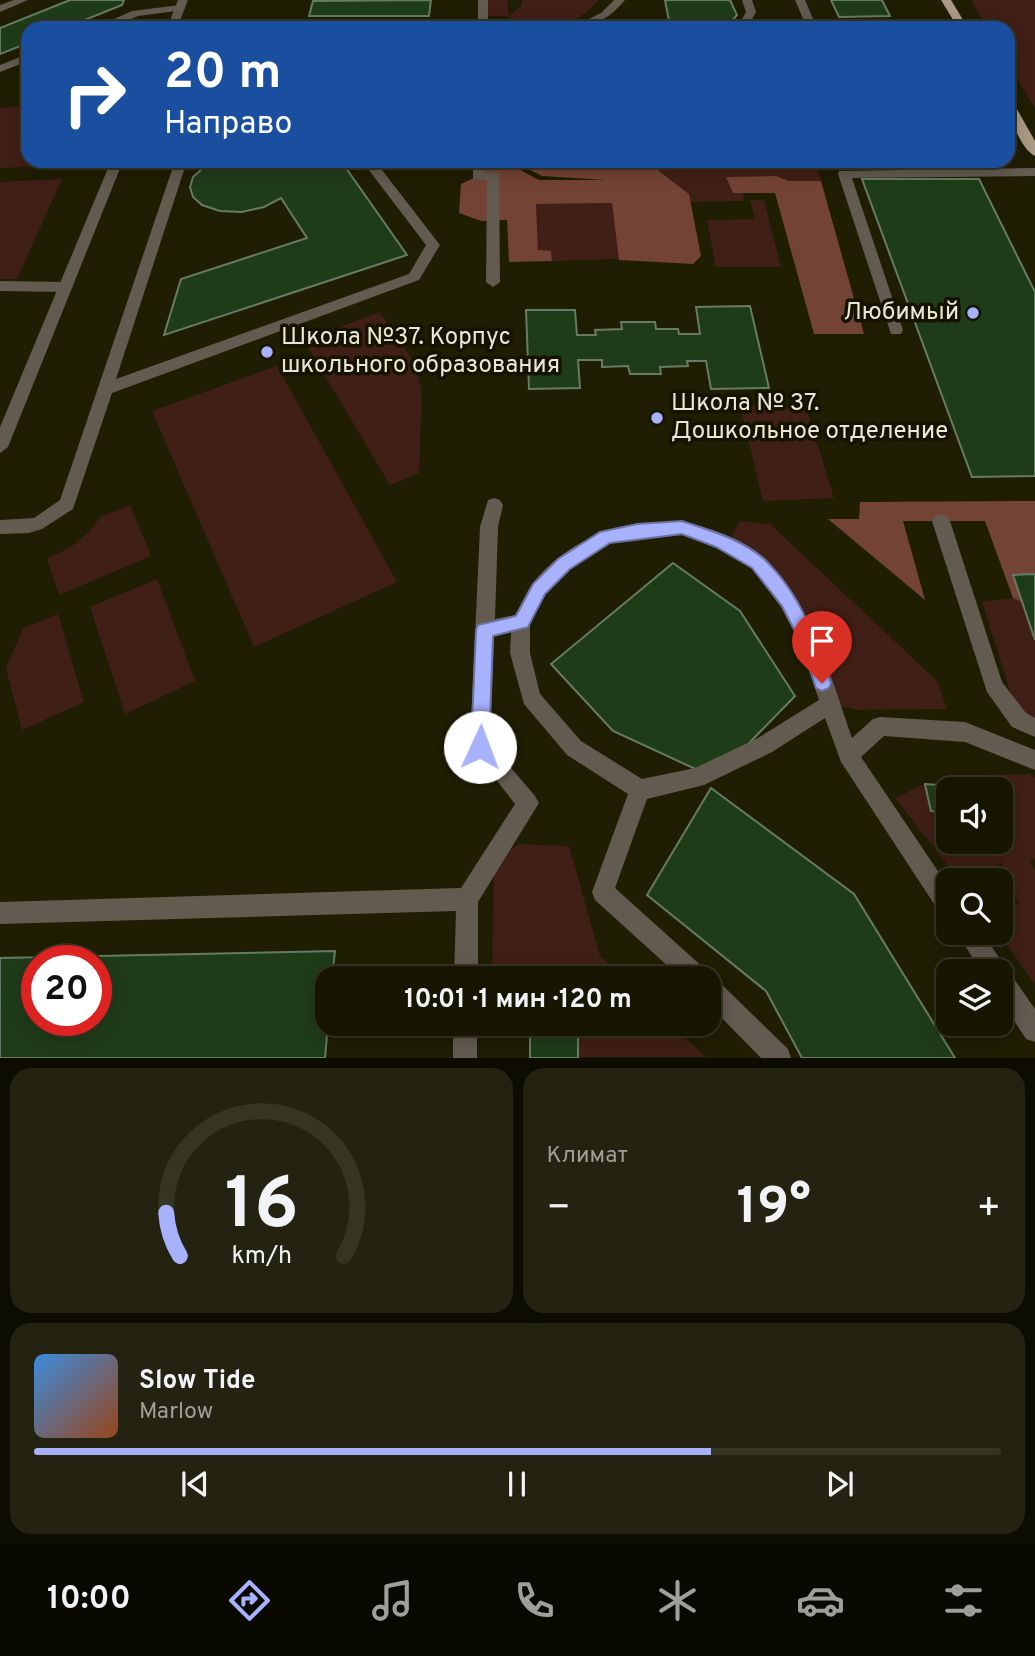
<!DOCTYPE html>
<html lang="ru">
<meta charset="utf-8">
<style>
:root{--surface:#171602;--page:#242311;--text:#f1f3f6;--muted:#9e9f99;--line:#363524;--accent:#a7b1fc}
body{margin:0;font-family:Overpass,sans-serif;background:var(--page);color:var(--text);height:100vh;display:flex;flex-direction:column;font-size:26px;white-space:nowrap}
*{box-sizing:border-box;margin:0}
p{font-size:23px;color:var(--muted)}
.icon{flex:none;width:38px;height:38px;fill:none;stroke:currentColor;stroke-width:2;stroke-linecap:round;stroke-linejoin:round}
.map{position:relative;height:1058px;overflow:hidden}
.sheet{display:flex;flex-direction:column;gap:10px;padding:10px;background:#0d0c01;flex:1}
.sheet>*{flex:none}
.top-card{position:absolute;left:21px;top:21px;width:994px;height:147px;border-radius:21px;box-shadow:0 4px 18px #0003,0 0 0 2px var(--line);background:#1a4fa0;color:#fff;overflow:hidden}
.fabs{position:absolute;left:936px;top:777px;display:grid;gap:14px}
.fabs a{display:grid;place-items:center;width:77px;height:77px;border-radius:14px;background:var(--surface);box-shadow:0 4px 18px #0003,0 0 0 2px var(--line);font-size:35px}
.speed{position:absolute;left:21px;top:945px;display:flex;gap:14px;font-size:35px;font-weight:700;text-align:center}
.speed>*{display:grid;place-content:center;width:91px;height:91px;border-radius:50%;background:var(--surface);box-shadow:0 4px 18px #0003,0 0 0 2px var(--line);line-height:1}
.speed .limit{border:10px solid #d22;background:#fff;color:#111}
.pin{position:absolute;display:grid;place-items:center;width:60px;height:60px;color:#fff;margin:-72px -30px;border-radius:50% 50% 50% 0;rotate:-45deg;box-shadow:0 0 7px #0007}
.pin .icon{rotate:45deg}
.me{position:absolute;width:77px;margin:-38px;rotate:2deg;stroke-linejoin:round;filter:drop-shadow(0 0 5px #0008)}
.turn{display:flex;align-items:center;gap:24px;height:147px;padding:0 28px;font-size:32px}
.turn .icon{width:91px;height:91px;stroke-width:2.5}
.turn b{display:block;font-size:49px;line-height:60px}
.big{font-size:52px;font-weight:700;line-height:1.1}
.sheet .card{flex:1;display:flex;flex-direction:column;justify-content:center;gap:10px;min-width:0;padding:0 24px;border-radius:21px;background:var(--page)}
.sheet .dial{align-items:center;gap:0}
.dial svg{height:182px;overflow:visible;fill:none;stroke:var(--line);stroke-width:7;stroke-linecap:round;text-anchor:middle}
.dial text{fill:var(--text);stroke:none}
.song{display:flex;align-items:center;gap:21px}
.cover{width:84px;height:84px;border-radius:10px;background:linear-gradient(135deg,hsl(210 70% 55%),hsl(20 70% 35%))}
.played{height:7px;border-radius:4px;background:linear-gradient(90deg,var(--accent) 70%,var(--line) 70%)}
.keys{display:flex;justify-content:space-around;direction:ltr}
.heat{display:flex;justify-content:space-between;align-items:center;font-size:38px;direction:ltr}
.sheet .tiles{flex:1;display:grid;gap:10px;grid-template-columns:1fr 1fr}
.card:last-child{grid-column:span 2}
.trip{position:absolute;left:315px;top:966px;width:406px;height:70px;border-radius:21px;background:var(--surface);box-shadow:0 4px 18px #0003,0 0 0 2px var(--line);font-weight:700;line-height:70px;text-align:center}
.tab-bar{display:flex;height:112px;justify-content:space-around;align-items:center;background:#090901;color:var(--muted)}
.tab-bar .icon{width:49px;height:49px}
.tab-bar .on{color:var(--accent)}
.tab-bar b{font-size:32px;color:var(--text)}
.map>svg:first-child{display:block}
</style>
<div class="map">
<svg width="1035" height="1058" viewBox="0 0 1035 1058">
<rect width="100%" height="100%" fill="#1f1d02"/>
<!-- green -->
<g fill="#401f16">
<path d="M483,0H507L509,16L522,5V0H598C579,28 540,28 509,28V16H483Z"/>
<path d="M971,0H1035V109L1008,63V28H987Z"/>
<path d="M28,105V161H67L64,166L0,168V108Z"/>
<path d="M645,161H857V162H815L821,181H789L776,176L727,177L733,193H744L743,201L690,202L689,194Z"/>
<path d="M62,179L17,279H0V182Z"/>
<path d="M750,200H764L781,267H716L707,220L755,219Z"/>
<path d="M612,203L619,259L552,261L551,251H538L536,204Z"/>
<path d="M380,312L415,364L422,393L419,473L390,485L304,340Z"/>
<path d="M277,366L397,582L254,647L152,411Z"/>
<path d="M805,404L834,498L763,501L740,406Z"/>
<path d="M130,505L151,556L59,595L47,559L71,547L90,531L100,517Z"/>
<path d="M740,521L770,524L937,681L947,709L858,710L830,704L788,601L727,545Z"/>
<path d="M157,579L195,681L125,714L90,607Z"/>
<path d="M1013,598L1022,602L1035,640V720H1019L982,602Z"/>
<path d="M58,614L84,702L22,730L6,668L23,628Z"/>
<path d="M1030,774L1035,778V859L1030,860L1035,871V985L999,933L1001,910L1018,904L1001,862L985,880H959L895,798L925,784L931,810L948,812V842H1001V789H968L974,775Z"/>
<path d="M518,844L569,846L600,956L623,978H492L494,862Z"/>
<path d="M531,1024H670L706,1057H578V1033L530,1031Z"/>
</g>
<!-- forest -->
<g fill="#734335">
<path d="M512,161H543L557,169L564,161H578L588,168L647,162L689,194L701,256L693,264L619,260L612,203L536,204L538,250L551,251L552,261L509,262L507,220L481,221L459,213L461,184L478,176L479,164L507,163L539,180H606L542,176Z"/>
<path d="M776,176L789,181H821L864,334H814L775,193H733L726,177Z"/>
<path d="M1035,501V574L1013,575L1022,602L1013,598L985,521H903L925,600L828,519H859L860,502Z"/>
</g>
<!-- building -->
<g fill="#1f3c18" stroke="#677b63" stroke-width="2" fill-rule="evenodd">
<path d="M70,0H124L122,5L65,28H28V43L0,54V28Z"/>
<path d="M431,0L429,16H309L313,1Z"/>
<path d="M665,0H730L737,15L726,28H657L669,21Z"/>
<path d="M831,0H882L890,16L839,17Z"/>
<path d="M211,161H341L407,255L164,335L181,279L307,238L281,198L264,207L242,212L220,211L202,205L193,197L190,187L193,177Z"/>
<path d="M862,179H979L1035,292V476L972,477Z"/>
<path d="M750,306L769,388L711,389L706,361H687L688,366L660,367L661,374H630L628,366L602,367V360H578L580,388L529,389L526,310H575L577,335H596L595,330L622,329L621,322H655L656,329H678L679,334H700L696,307Z"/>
<path d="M673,563L740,611L795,696L715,778L613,731L551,664Z"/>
<path d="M1035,574V640L1013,575Z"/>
<path d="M925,784L953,786L954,789H948V812L931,811Z"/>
<path d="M711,788L854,894L955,1058H802L766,991L647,895Z"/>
<path d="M335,951L332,978H327L328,1024L325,1058H0V958ZM37,961H96V1020H37Z"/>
<path d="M530,1031L578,1033V1058H530Z"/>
</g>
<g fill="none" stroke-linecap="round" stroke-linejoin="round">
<!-- service -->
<g fill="#635a50" fill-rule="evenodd">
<path d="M14,0H28L0,12V5Z"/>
<rect x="478" y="0" width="10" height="28"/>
<path d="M614,0H625C610,18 593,28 570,28L601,13Z"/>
<path d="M742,0H752L756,12L747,28H737L746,12Z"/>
<path d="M795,0H805L817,28H807Z"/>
<path d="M180,5L185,8L184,10L138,16L108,28H94L132,11Z"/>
<path d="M28,54V61L0,72V65Z"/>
<path d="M175,161H187L116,379L409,274L426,245L362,161H375L440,245L419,280L112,393L73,509L42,529L29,533L0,534V520L34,518L60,500Z"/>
<path d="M473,161H485V172L498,173L499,176L500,282L493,287L486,282L487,180L473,179Z"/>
<path d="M558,161H575L569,165Z"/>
<path d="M1035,168V176L852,178L903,330L901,334H891L838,174L839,171Z"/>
<path d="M0,281L66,282L73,287L66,292L0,291Z"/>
<path d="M494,498L500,500L503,505L498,527L495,619L515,615C521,605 526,592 533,583C590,513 693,502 764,557C770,562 775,571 780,578C817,624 833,683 852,738L873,719L880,717L965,722L1035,750V770L965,742L884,736L861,757L948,886V916L940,913L841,762L825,718L772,752L704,785L647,799L615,888L706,970L709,976L717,980L788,1049L791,1058H761L709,1005V978H681L595,900L592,892L628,794L567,755L524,704L510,653L511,632L494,636L490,743L535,796L539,803L478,902V978H454L456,911L0,924V902L461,888L515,804L470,746L480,527L488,500ZM682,535L715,547L752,568L781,607L799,641L819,700L758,738L695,768L642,779L581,741L540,694L530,653V623L545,595L570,569L610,543L637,538Z"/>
<path d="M941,514L947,516L950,521L1002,682L1026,713L1035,718V737L1012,727L987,692L932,521L935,516Z"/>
<path d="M957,933H982L1035,1009V1042L1026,1039L1001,1001V971H981Z"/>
<rect x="453" y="1024" width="24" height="34"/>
</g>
<!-- minor -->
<g fill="#635a50" fill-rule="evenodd">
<path d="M178,0H188L177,28H167Z"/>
<path d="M111,161H123L8,447L0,453V427Z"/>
</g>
<!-- primary -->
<g fill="#ab9983" fill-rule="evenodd">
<path d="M941,0H951L968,28H958Z"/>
<path d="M1008,100L1014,104L1035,141V156C1021,150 1008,115 1008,100Z"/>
</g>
</g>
<!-- route -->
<path fill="#a7b1fc" stroke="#6d73a4" stroke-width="2" d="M682,521C709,530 744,540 765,560C800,593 816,639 831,683L829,688L822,691L816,688L800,641L782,606L752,568L716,547L682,534L610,543L570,569L545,594L528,627L493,636L489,747L487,753L480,755L473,753L471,747L476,630L478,625L516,616L533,584L558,559L600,532L637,524Z"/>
<!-- markers -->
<g fill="#a7b1fc" stroke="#161300" stroke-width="2.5">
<circle cx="973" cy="313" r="7"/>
<circle cx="267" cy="352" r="7"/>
<circle cx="657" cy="418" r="7"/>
</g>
<g text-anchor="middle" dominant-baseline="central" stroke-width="7" stroke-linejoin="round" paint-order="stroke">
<!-- poi labels -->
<g font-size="24" fill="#e9e8d8" stroke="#161300" text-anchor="start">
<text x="959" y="313" text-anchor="end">Любимый</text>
<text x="281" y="338">Школа №37. Корпус<tspan x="281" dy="28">школьного образования</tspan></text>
<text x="671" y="404">Школа № 37.<tspan x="671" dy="28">Дошкольное отделение</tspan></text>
</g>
</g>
</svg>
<div class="fabs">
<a><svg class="icon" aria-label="sound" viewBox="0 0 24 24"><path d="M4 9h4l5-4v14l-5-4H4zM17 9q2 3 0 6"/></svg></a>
<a><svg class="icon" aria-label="search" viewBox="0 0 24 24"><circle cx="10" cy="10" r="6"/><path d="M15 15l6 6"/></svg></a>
<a><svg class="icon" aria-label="layers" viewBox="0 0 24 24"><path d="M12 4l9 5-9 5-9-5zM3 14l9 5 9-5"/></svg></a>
</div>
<div class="speed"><div class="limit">20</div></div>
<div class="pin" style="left:822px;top:683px;background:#d93025"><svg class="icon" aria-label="arrive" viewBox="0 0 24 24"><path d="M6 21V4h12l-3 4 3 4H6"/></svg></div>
<svg class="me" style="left:480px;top:747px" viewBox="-20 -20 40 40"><circle r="19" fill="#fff"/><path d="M0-13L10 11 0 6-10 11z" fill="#a7b1fc"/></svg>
<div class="trip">10:01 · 1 мин · 120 m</div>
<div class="top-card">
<div class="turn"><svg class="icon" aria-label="right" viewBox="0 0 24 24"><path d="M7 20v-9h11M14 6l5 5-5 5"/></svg><div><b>20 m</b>Направо</div></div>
</div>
</div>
<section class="sheet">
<div class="tiles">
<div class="card dial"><svg viewBox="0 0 100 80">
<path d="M14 69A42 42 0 1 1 86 69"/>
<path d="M14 69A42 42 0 0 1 8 50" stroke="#a7b1fc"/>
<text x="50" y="56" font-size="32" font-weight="700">16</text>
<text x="50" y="72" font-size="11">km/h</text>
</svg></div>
<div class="card"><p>Климат</p>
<div class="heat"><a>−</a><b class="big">19°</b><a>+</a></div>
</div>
<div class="card">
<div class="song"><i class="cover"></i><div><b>Slow Tide</b><p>Marlow</p></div></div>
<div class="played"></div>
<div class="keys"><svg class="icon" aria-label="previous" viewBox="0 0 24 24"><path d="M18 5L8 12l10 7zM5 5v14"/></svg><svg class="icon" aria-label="pause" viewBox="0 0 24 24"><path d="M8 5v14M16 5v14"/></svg><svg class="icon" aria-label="next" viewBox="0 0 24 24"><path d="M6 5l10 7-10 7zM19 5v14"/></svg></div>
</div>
</div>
</section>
<nav class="tab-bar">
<b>10:00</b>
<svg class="icon on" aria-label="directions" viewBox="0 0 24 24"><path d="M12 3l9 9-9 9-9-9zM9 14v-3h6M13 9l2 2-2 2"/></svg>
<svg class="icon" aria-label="music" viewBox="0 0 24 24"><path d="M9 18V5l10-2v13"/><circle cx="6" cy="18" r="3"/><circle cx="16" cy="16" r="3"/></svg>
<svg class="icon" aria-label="phone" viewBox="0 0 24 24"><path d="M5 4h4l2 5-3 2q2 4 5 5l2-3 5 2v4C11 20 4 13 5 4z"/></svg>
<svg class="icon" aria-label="climate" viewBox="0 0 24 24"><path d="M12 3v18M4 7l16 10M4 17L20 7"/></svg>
<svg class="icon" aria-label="car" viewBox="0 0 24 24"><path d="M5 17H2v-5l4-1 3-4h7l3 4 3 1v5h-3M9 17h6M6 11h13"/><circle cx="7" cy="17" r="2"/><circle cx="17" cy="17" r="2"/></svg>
<svg class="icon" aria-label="filters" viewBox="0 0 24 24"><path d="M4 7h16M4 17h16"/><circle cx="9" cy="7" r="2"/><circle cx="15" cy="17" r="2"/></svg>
</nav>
